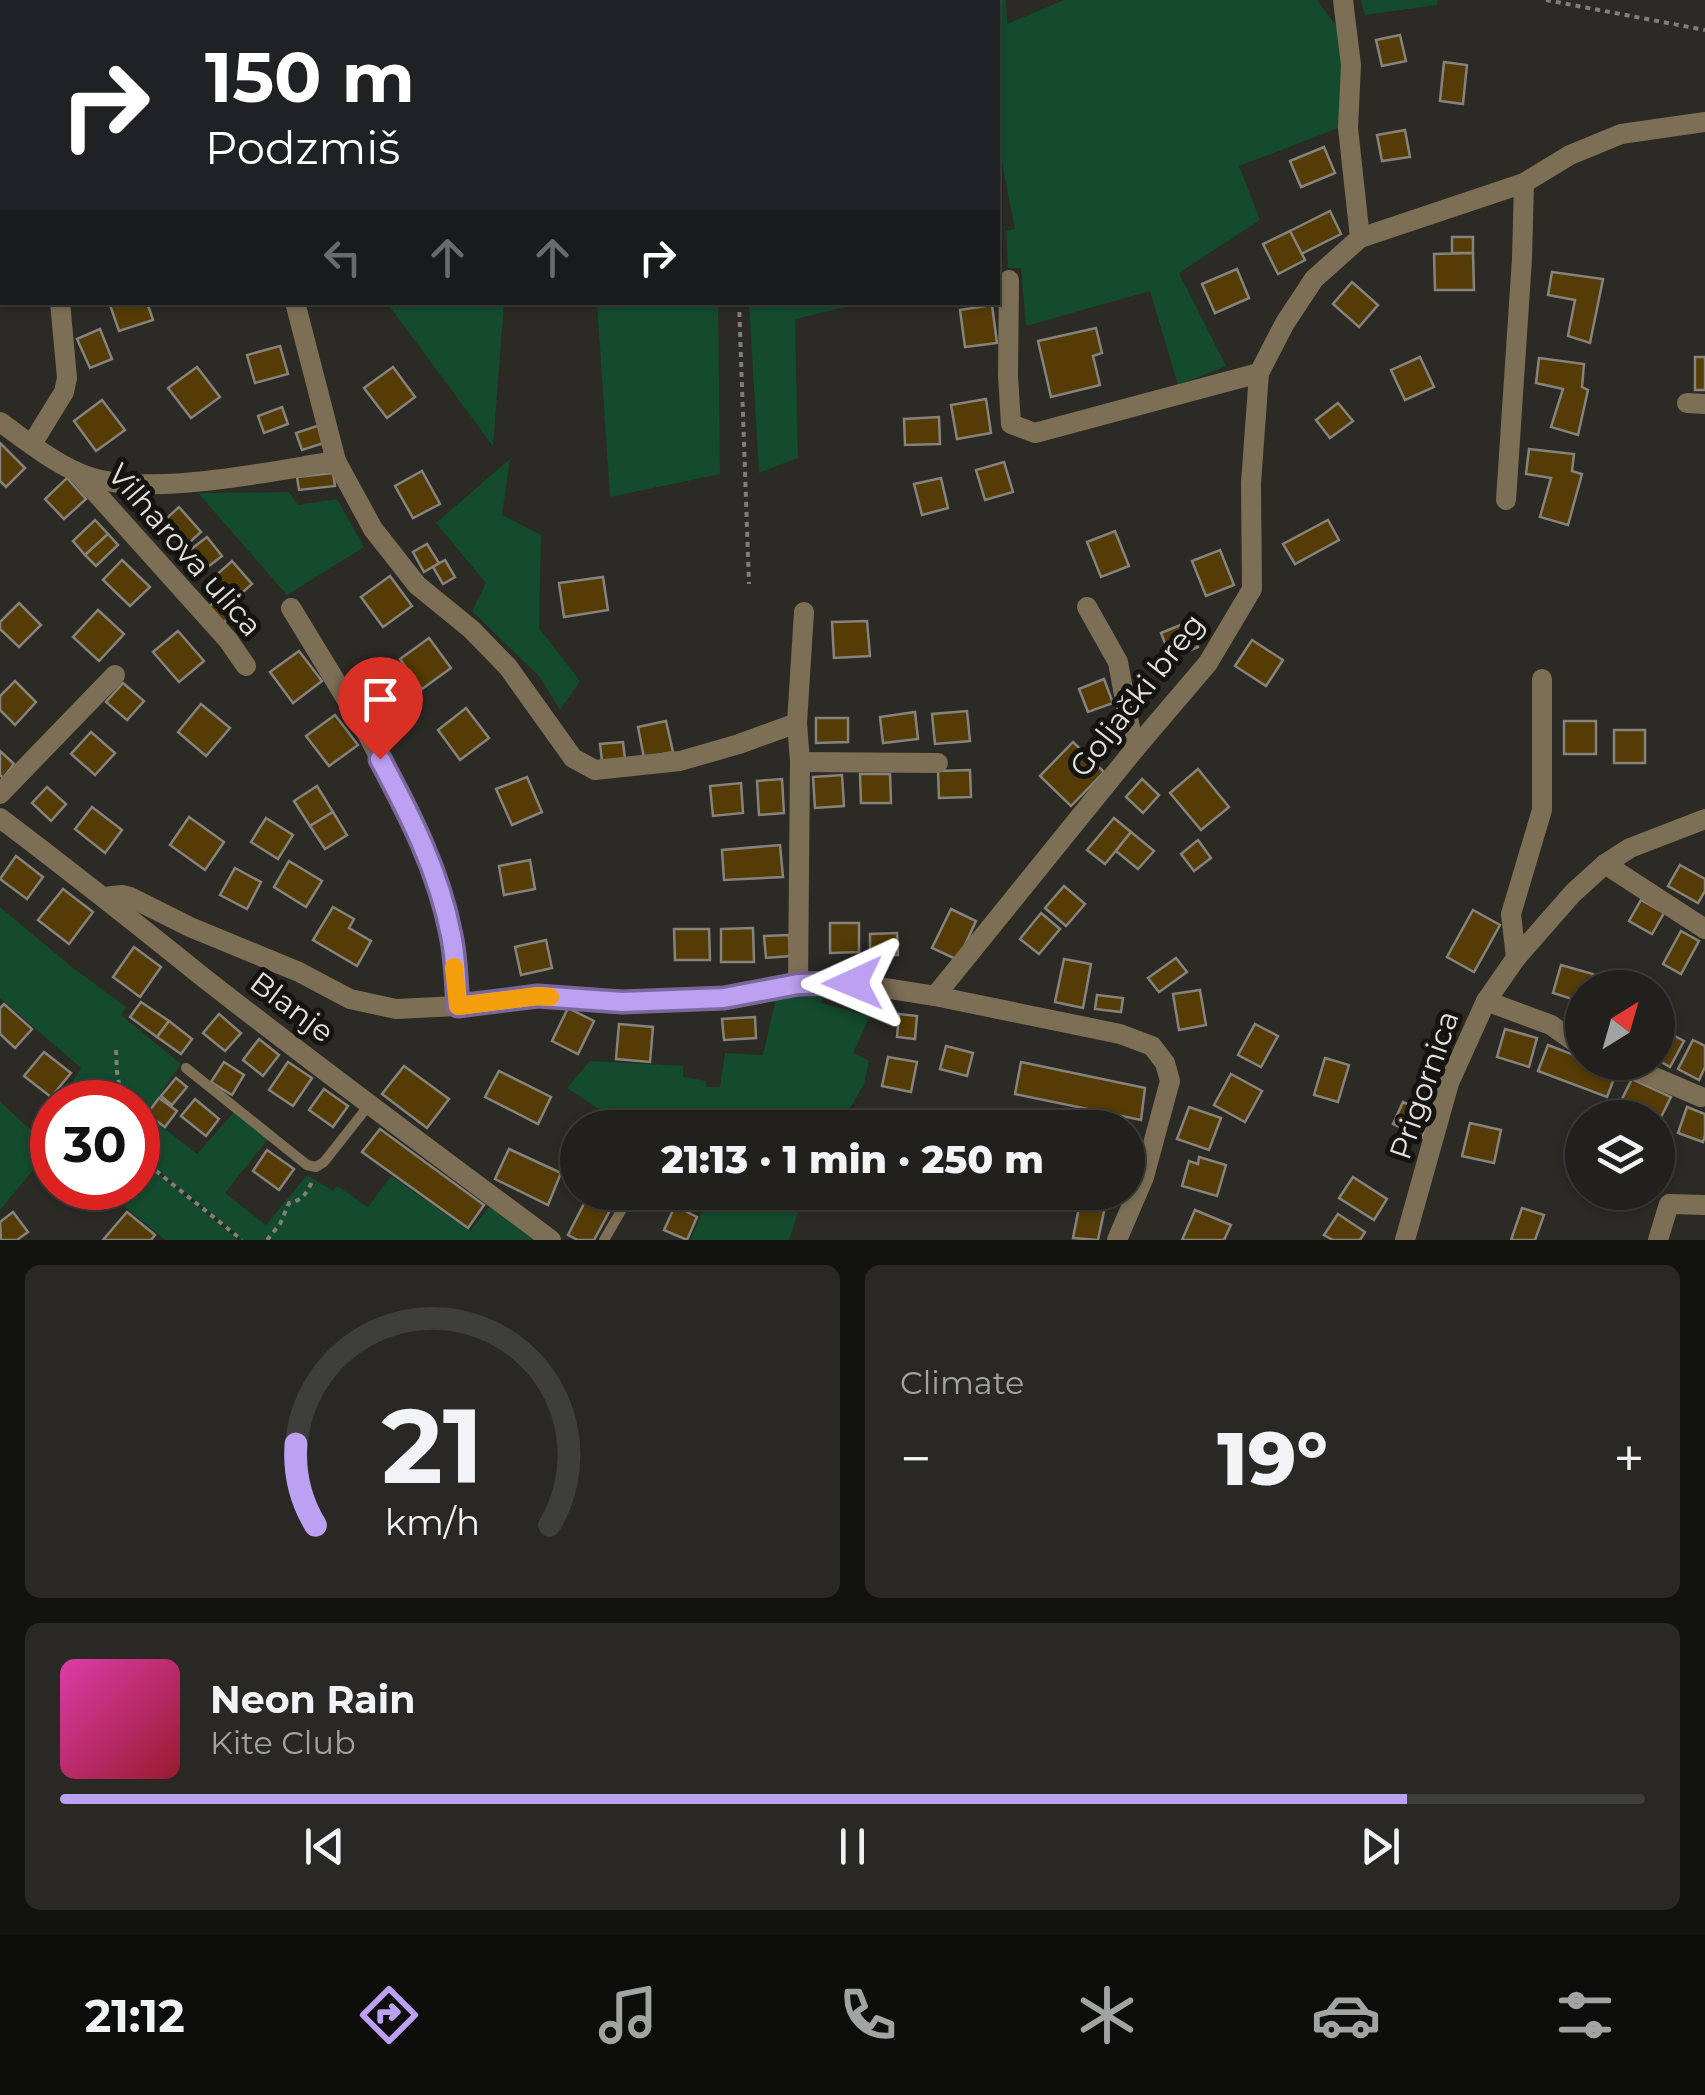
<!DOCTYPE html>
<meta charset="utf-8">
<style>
:root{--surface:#21201c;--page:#292825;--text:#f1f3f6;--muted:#a2a3a3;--line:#3e3e3b;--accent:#bca0f2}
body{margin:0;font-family:Montserrat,sans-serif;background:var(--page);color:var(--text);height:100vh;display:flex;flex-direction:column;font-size:38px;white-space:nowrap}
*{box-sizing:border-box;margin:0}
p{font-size:32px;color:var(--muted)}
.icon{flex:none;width:55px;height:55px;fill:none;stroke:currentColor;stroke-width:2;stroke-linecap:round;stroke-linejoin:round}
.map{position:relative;height:1240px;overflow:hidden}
.side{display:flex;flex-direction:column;gap:25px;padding:25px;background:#12120f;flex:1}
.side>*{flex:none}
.banner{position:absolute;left:0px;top:0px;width:1000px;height:305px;box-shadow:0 2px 8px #0004,0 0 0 2px var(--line);background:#202124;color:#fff;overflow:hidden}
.needle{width:65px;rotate:37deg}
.buttons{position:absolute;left:1565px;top:970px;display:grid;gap:20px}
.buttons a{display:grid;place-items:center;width:110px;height:110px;border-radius:50%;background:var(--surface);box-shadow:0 2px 8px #0004,0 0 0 2px var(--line);font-size:50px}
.speed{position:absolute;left:30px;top:1080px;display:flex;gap:20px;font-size:50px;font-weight:700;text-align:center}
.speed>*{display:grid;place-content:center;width:130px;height:130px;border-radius:50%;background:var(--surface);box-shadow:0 2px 8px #0004,0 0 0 2px var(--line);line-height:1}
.speed .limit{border:15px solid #d22;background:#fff;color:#111}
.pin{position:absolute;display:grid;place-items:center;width:85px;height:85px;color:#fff;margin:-102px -42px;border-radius:50% 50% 50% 0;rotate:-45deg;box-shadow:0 0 10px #0007}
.pin .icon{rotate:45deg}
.me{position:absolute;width:110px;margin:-55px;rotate:269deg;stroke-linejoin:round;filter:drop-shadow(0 0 8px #0008)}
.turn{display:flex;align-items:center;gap:35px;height:210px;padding:0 40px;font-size:45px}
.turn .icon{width:130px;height:130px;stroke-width:2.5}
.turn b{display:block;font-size:70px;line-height:85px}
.lanes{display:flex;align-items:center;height:95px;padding:0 40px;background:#0003;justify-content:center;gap:50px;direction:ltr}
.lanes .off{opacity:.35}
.big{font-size:75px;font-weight:800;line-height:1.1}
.side .widget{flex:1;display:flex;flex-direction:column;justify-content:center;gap:15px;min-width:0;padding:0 35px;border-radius:15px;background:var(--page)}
.side .dial{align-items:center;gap:0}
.dial svg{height:260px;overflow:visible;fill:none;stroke:var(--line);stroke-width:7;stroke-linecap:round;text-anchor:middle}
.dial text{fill:var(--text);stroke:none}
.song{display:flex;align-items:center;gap:30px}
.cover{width:120px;height:120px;border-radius:15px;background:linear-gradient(135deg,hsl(320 70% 55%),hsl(350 70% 35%))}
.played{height:10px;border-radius:5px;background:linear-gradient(90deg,var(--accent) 85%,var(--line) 85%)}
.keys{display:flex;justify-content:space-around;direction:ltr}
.heat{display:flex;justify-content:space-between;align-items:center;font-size:55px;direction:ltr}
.side .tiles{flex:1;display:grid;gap:25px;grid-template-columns:1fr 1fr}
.widget:last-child{grid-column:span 2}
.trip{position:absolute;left:560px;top:1110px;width:585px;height:100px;border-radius:50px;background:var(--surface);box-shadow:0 2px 8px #0004,0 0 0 2px var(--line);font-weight:800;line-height:100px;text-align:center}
.tab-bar{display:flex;height:160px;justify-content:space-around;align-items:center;background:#0d0d0b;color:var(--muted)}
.tab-bar .icon{width:70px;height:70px}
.tab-bar .selected{color:var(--accent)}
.tab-bar b{font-size:45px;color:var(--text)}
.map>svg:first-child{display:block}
</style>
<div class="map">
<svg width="1705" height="1240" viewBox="0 0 1705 1240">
<rect width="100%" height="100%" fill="#2c2a25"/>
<!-- green -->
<g fill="#144a2d">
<path d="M968,0H1006L1007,24L1064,0H1317L1342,33L1341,127L1239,166L1260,220L1179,273L1226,366L1178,385L1150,291L1026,326L1021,268H1008L1006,231L1015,229L998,143V2H968Z"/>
<path d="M1361,0H1438L1437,5L1365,15Z"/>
<path d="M387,303H504L493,446Z"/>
<path d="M597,303H718L720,474L610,497Z"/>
<path d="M749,303H863L795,319L798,458L759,473Z"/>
<path d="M510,459L502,515L541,535L539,628L580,681L560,710L540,677L472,611L486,583L436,523Z"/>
<path d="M289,492L298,505L337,499L364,547L287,595L198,493Z"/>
<path d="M0,907L72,967L126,1007L121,1015L181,1064L146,1114L197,1154L235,1111L268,1139L225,1193L266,1225L307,1175L333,1191L337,1186L368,1207L391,1176L470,1231L492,1203L543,1240H239L240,1237L148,1162H144L238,1240H165L102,1188H138V1102H101L72,1083L81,1068L0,998Z"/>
<path d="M825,986L821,1003L870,1016L853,1053L869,1061L864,1084L839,1127L737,1128L738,1123H680L676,1127H663L665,1123L600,1110L567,1088L590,1061L683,1066V1077L706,1081V1087H720L725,1053L763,1055L776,998L797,991Z"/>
<path d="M0,1101L24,1124L52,1147L0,1210Z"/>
<path d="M711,1193V1192L809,1193L798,1212L789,1240H690Z"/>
</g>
<!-- building -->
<g fill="#553b05" stroke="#86827c" stroke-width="2.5">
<path d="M1400,35L1406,61L1382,66L1376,40Z"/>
<path d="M1444,62L1467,65L1463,104L1440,101Z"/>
<path d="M1405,130L1410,157L1382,161L1377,135Z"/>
<path d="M1324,147L1335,173L1301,187L1290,161Z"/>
<path d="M1330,211L1341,234L1301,254L1290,231Z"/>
<path d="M1290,231L1305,260L1278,274L1263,244Z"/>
<rect x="1452" y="237" width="21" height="16"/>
<path d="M1473,253L1474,290H1435L1434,254Z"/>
<path d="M1237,269L1249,298L1215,313L1202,284Z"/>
<path d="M1552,272L1603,279L1590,343L1568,336L1575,300L1548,295Z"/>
<path d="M1352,282L1378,305L1359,327L1333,304Z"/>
<path d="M109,302H147L153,320L119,331Z"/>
<path d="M992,305L997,343L965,347L960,310Z"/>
<path d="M1096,328L1102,353L1093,356L1100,385L1051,397L1038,341Z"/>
<path d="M100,329L112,359L90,368L77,339Z"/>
<path d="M280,346L288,374L255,383L247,355Z"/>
<path d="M1420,357L1434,387L1405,400L1391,370Z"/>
<rect x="1695" y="357" width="10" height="33"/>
<path d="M1539,358L1584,364L1582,387L1588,390L1578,435L1551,427L1563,389L1536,383Z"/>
<path d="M197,367L220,397L191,418L168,388Z"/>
<path d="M393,367L415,397L387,418L364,388Z"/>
<path d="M986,399L991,433L957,439L951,405Z"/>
<path d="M102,400L125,430L96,451L74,421Z"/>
<path d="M1338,403L1353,421L1330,438L1316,420Z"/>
<path d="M282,407L288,424L264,433L258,416Z"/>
<path d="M939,417L940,444L905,445L904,419Z"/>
<path d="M320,425L327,442L302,450L296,433Z"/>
<path d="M0,443L25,468L6,487L0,481Z"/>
<path d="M1529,449L1574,454L1572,471L1582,474L1568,525L1540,517L1551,478L1526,474Z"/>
<path d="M1004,462L1013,492L985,500L976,470Z"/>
<path d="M422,471L440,504L413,518L395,486Z"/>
<path d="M333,473L335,486L299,490L297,477Z"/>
<path d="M67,478L86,499L64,519L45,499Z"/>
<path d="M941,478L948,508L922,515L914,484Z"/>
<path d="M179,507L201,532L177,554L155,529Z"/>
<path d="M95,520L108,534L85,555L73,541Z"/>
<path d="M1328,520L1339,540L1295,564L1283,544Z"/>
<path d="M1115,531L1129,566L1101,577L1087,542Z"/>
<path d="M108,534L118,545L96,566L85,555Z"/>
<path d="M207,537L222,556L205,569L190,550Z"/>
<path d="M427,544L439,563L424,572L413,552Z"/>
<path d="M1220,550L1234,585L1206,596L1192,561Z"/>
<path d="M122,560L150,587L130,606L103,580Z"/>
<path d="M445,560L455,577L443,584L433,567Z"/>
<path d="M232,561L252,584L233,601L213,578Z"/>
<path d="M390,576L412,606L383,627L361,597Z"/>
<path d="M603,577L608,610L564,617L559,583Z"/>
<path d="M216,599L232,612L223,624L207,610Z"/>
<path d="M19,603L41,625L19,647L0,629V622Z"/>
<path d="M98,610L124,634L99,661L73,637Z"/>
<path d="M867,621L870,656L834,658L832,622Z"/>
<path d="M1188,622L1198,647L1171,658L1161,633Z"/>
<path d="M178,631L204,661L179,682L153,652Z"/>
<path d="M429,638L451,668L422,689L400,659Z"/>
<path d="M1252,640L1283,660L1266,686L1235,666Z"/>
<path d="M299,651L322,681L293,703L270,672Z"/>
<path d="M1104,679L1113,703L1088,712L1079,689Z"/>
<path d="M15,681L36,702L15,725L0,710V696Z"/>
<path d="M123,683L144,701L127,720L106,702Z"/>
<path d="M201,704L230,728L206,756L178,732Z"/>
<path d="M466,708L489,738L460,760L438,730Z"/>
<path d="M967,711L970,741L935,744L932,714Z"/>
<path d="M915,712L918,739L883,743L880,717Z"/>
<path d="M335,715L358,745L329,766L306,736Z"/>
<path d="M816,718H848V742L816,743Z"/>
<path d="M666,721L673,752L644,758L638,727Z"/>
<rect x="1564" y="721" width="32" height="33"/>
<rect x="1614" y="730" width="31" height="33"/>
<path d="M91,732L115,753L95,775L71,754Z"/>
<path d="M623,742L625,759L602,761L600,744Z"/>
<path d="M1073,742L1104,772L1071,806L1040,776Z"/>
<path d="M0,751L14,764L3,778L0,775Z"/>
<path d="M1198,769L1229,807L1201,830L1170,793Z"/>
<path d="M970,770L971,797L939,798L938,771Z"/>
<path d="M860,774H890L891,803H861Z"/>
<path d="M842,775L844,806L815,808L813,777Z"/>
<path d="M527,777L542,812L512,825L496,789Z"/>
<path d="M782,779L784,813L759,815L757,781Z"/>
<path d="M1142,779L1159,795L1143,813L1126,797Z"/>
<path d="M741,783L743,813L713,816L710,786Z"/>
<path d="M317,786L333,812L310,826L294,801Z"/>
<path d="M47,787L66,804L51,821L32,803Z"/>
<path d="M92,807L122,830L105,853L75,829Z"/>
<path d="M333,812L347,835L325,849L310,826Z"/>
<path d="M189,817L224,842L205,870L170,845Z"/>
<path d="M266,818L293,835L278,859L251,842Z"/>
<path d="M1114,818L1131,832L1105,864L1087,850Z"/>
<path d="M1131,832L1154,851L1138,869L1116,851Z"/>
<path d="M1198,840L1211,858L1194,871L1181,854Z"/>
<path d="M780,845L783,877L724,880L722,850Z"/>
<path d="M16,856L43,877L27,899L0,879Z"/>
<path d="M530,860L535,889L504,895L499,866Z"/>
<path d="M289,861L322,881L306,907L274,887Z"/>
<path d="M1680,865L1705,879V891L1698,903L1668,886Z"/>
<path d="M235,868L261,882L247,909L220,895Z"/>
<path d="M1064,886L1085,904L1066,926L1045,908Z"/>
<path d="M63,889L93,912L69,944L38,920Z"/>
<path d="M1641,900L1664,913L1652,934L1629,921Z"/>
<path d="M333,907L354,919L349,928L371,941L357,966L313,940Z"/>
<path d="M951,909L976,921L958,960L932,948Z"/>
<path d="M1473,910L1500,925L1474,972L1447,957Z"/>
<path d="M1041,913L1060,929L1039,954L1020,939Z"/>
<path d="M830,923H859V952L830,953Z"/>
<path d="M753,928L754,962H721V929Z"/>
<path d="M674,929H709L710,960H675Z"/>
<path d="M1681,931L1699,941L1681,974L1663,964Z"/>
<path d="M897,933L898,955H870V934Z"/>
<path d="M789,935L790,956L766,958L764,936Z"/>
<path d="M546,940L552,968L521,975L515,947Z"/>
<path d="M134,947L161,967L140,997L113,977Z"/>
<path d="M1176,958L1187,972L1159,992L1148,978Z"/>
<path d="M1064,959L1091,964L1083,1008L1055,1002Z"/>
<path d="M1561,965L1593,974L1589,988H1582V1002L1553,993Z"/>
<path d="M1200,990L1206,1025L1179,1030L1173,994Z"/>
<path d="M1097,995L1123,998L1121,1012L1095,1009Z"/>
<path d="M141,1002L169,1021L157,1037L130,1017Z"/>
<path d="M4,1004L32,1029L15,1048L0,1034V1008Z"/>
<path d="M568,1008L594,1021L578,1054L552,1041Z"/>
<path d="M219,1014L241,1033L225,1051L203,1033Z"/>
<path d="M899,1014L917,1016L915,1039L897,1037Z"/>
<path d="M755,1017L756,1038L724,1040L722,1019Z"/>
<path d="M169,1021L192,1039L181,1054L157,1037Z"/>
<path d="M619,1024L653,1027L650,1062L616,1059Z"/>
<path d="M1255,1024L1278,1036L1261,1067L1238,1055Z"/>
<path d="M1658,1027L1684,1041L1670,1067L1658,1060Z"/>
<path d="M1505,1029L1537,1038L1529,1067L1497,1057Z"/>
<path d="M259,1039L279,1055L263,1076L243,1060Z"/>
<path d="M1693,1040L1705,1046V1067L1699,1080L1678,1069Z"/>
<path d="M1548,1045L1582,1058V1062H1595L1617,1071L1607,1097L1538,1071Z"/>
<path d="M946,1046L973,1053L967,1076L940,1069Z"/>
<path d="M44,1052L71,1073L51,1097L24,1076Z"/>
<path d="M888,1057L917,1062L911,1092L882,1086Z"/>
<path d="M1325,1058L1349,1065L1338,1102L1314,1095Z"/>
<path d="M224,1062L244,1075L232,1095L211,1082Z"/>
<path d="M288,1062L312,1078L293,1106L269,1090Z"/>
<path d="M1021,1062L1145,1088L1141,1120L1015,1094Z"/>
<path d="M404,1066L449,1099L427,1128L382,1094Z"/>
<path d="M499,1071L551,1097L538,1124L485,1097Z"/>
<path d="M1231,1074L1262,1091L1245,1122L1214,1105Z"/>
<path d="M176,1078L187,1087L172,1105L161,1096Z"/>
<path d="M1632,1079L1671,1097L1658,1123V1118H1646L1619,1105Z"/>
<path d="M324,1089L348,1106L333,1127L309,1110Z"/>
<path d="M159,1098L177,1111L165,1127L147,1114Z"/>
<path d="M195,1099L219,1119L206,1136L181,1116Z"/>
<path d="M1403,1102L1432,1116L1422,1138L1393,1124Z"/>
<path d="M1189,1107L1221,1118L1209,1150L1177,1139Z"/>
<path d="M1687,1107L1705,1114V1135L1703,1142L1678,1133Z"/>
<path d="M1470,1123L1501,1130L1494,1163L1462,1156Z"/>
<path d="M380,1129L484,1205L468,1228L362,1152Z"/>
<path d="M509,1149L561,1173L548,1205L495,1179Z"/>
<path d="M267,1150L294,1169L279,1190L253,1171Z"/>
<path d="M1199,1157L1226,1165L1217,1196L1182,1186L1189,1161L1198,1164Z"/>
<path d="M1353,1177L1387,1199L1374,1220L1339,1198Z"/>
<path d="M590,1192L614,1203L594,1240H578L568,1235Z"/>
<path d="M1082,1192H1108L1098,1240L1073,1238Z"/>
<path d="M675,1206L697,1217L687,1240L664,1230Z"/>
<path d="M1522,1208L1544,1215L1535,1240H1511Z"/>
<path d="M1195,1210L1231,1225L1224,1240H1182Z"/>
<path d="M13,1212L28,1232L17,1240H1L0,1222Z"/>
<path d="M127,1212L155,1235L151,1240H103Z"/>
<path d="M1338,1214L1365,1232L1360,1240H1333L1324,1235Z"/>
</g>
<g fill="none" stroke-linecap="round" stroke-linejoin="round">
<!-- path -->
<g stroke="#7f7e79" stroke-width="4" stroke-dasharray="5 5" stroke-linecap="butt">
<path d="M1546,0L1705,30"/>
<path d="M739,302L749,584"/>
<path d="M116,1050L117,1072L122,1102"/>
<path d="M138,1137L145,1162L242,1240"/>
<path d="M267,1240L280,1224L289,1203C302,1201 308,1192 313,1179"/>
</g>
<!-- service -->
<g stroke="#7d6f56" stroke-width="10">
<path d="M186,1068L307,1165L316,1167L324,1162L369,1105"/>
<path d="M604,1240L632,1192"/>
</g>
<!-- minor -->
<g stroke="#7d6f56" stroke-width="20">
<path d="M21,0L23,2"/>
<path d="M214,0L215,2"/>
<path d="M704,0V2"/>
<path d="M787,0V2"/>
<path d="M1343,0L1351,65L1348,128L1360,238"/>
<path d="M1009,280L1008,376L1011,424L1035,433L1259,373"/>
<path d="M295,302L336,461L373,529L417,585L471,629L508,667L573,758L595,770L680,761L739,744L797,723"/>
<path d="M1687,403L1705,404"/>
<path d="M0,422C24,439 50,460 77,472C137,501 270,471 336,461"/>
<path d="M32,444L64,392L67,378L60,302"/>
<path d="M79,474L228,640L246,666"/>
<path d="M1506,500L1522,259L1524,183"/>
<path d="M1087,607L1118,662L1134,750"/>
<path d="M291,608L364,728L414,822L434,876L452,935L458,1006"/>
<path d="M800,762L938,763"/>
<path d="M0,794L115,675"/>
<path d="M0,818C69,870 137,924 204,978C318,1067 435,1154 551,1240"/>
<path d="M1605,864L1705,929"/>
<path d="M105,897L122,895L130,897L190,927L299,972L350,999L396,1009L458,1006L538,996L622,1002L724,997L798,984L853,983L935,996L1120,1034L1152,1046L1165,1063L1170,1081L1144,1177L1117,1240"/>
<path d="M1516,958L1511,914L1542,810V679"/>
<path d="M798,984L800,762L797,723L804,612"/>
<path d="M935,996L1134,750L1208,663L1252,589L1251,483L1259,373L1285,323L1314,279L1360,238L1524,183L1570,155L1621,134L1705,122"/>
<path d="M1486,1001L1551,1025L1582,1047"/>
<path d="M1619,1062L1701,1097"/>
<path d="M1658,1240L1669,1204L1705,1205"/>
</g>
<!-- tertiary -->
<path stroke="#7d6f56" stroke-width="20" d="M1405,1240L1449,1083L1486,1001L1516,958L1573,893L1605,864L1630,848L1705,819"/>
</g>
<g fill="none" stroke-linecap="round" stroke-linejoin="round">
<defs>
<path id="route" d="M380,759C410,815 439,872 451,935C456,958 456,982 458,1006L538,996L622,1002L724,998L798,984L853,983"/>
</defs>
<!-- route casing -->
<use href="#route" stroke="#7a689d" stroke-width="25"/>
<!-- route -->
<use href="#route" stroke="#bca0f2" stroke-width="18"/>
<!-- slow -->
<path stroke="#f59e0b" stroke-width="18" d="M454,967L458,1006L538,996L550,997"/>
</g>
<g text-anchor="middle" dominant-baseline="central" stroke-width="10" stroke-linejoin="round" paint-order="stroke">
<!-- street labels -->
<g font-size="30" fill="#e3e2df" stroke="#141310">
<text transform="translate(185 550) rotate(49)">Vilharova ulica</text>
<text transform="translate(1137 695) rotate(-52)">Goljački breg</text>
<text transform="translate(292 1007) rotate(37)">Blanje</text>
<text transform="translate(1424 1085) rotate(-71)">Prigornica</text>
</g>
</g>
</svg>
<div class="buttons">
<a><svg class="needle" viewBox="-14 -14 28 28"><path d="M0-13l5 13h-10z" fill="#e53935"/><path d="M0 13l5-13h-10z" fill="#a2a3a3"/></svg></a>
<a><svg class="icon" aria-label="layers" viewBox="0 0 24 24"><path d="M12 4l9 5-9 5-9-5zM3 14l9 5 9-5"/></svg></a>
</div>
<div class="speed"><div class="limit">30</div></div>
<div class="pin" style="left:380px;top:759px;background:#d93025"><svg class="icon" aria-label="arrive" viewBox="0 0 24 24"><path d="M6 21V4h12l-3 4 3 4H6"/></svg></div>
<svg class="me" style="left:853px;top:983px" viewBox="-20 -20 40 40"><path d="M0-17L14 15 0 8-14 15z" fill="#bca0f2" stroke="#fff" stroke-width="4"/></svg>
<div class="trip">21:13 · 1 min · 250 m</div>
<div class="banner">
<div class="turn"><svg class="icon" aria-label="right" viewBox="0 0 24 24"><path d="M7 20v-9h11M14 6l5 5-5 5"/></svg><div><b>150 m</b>Podzmiš</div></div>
<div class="lanes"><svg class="icon off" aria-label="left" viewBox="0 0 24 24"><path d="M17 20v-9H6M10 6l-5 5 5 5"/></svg><svg class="icon off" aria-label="ahead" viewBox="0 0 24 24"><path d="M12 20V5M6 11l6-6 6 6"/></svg><svg class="icon off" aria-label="ahead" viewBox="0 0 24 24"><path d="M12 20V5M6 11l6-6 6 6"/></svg><svg class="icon" aria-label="right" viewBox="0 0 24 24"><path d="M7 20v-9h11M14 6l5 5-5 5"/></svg></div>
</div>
</div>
<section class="side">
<div class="tiles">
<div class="widget dial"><svg viewBox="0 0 100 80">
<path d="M14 69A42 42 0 1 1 86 69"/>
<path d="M14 69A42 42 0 0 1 8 44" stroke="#bca0f2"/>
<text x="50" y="56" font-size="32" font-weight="700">21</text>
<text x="50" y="72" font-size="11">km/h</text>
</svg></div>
<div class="widget"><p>Climate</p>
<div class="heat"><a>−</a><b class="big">19°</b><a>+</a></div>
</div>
<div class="widget">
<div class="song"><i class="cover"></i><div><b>Neon Rain</b><p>Kite Club</p></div></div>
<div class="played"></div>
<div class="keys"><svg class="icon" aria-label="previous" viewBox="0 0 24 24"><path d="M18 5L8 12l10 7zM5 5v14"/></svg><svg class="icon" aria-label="pause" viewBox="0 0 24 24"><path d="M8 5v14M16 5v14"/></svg><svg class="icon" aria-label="next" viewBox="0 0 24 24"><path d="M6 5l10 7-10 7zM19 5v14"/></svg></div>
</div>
</div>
</section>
<nav class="tab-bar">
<b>21:12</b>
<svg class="icon selected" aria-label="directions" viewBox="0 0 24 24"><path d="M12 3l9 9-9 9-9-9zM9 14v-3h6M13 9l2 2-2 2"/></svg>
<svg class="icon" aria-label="music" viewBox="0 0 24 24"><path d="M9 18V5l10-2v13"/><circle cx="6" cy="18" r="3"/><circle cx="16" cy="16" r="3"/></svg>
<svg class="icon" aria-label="phone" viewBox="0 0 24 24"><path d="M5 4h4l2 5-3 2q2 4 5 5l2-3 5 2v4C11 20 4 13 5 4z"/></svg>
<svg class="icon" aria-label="climate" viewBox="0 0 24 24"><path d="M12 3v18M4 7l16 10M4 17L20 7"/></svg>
<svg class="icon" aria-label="car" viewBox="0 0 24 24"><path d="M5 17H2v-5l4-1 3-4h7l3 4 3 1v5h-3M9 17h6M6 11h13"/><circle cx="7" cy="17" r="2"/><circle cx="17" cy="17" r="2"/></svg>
<svg class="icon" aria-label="filters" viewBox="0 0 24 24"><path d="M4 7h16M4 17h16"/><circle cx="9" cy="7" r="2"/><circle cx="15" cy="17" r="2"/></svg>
</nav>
